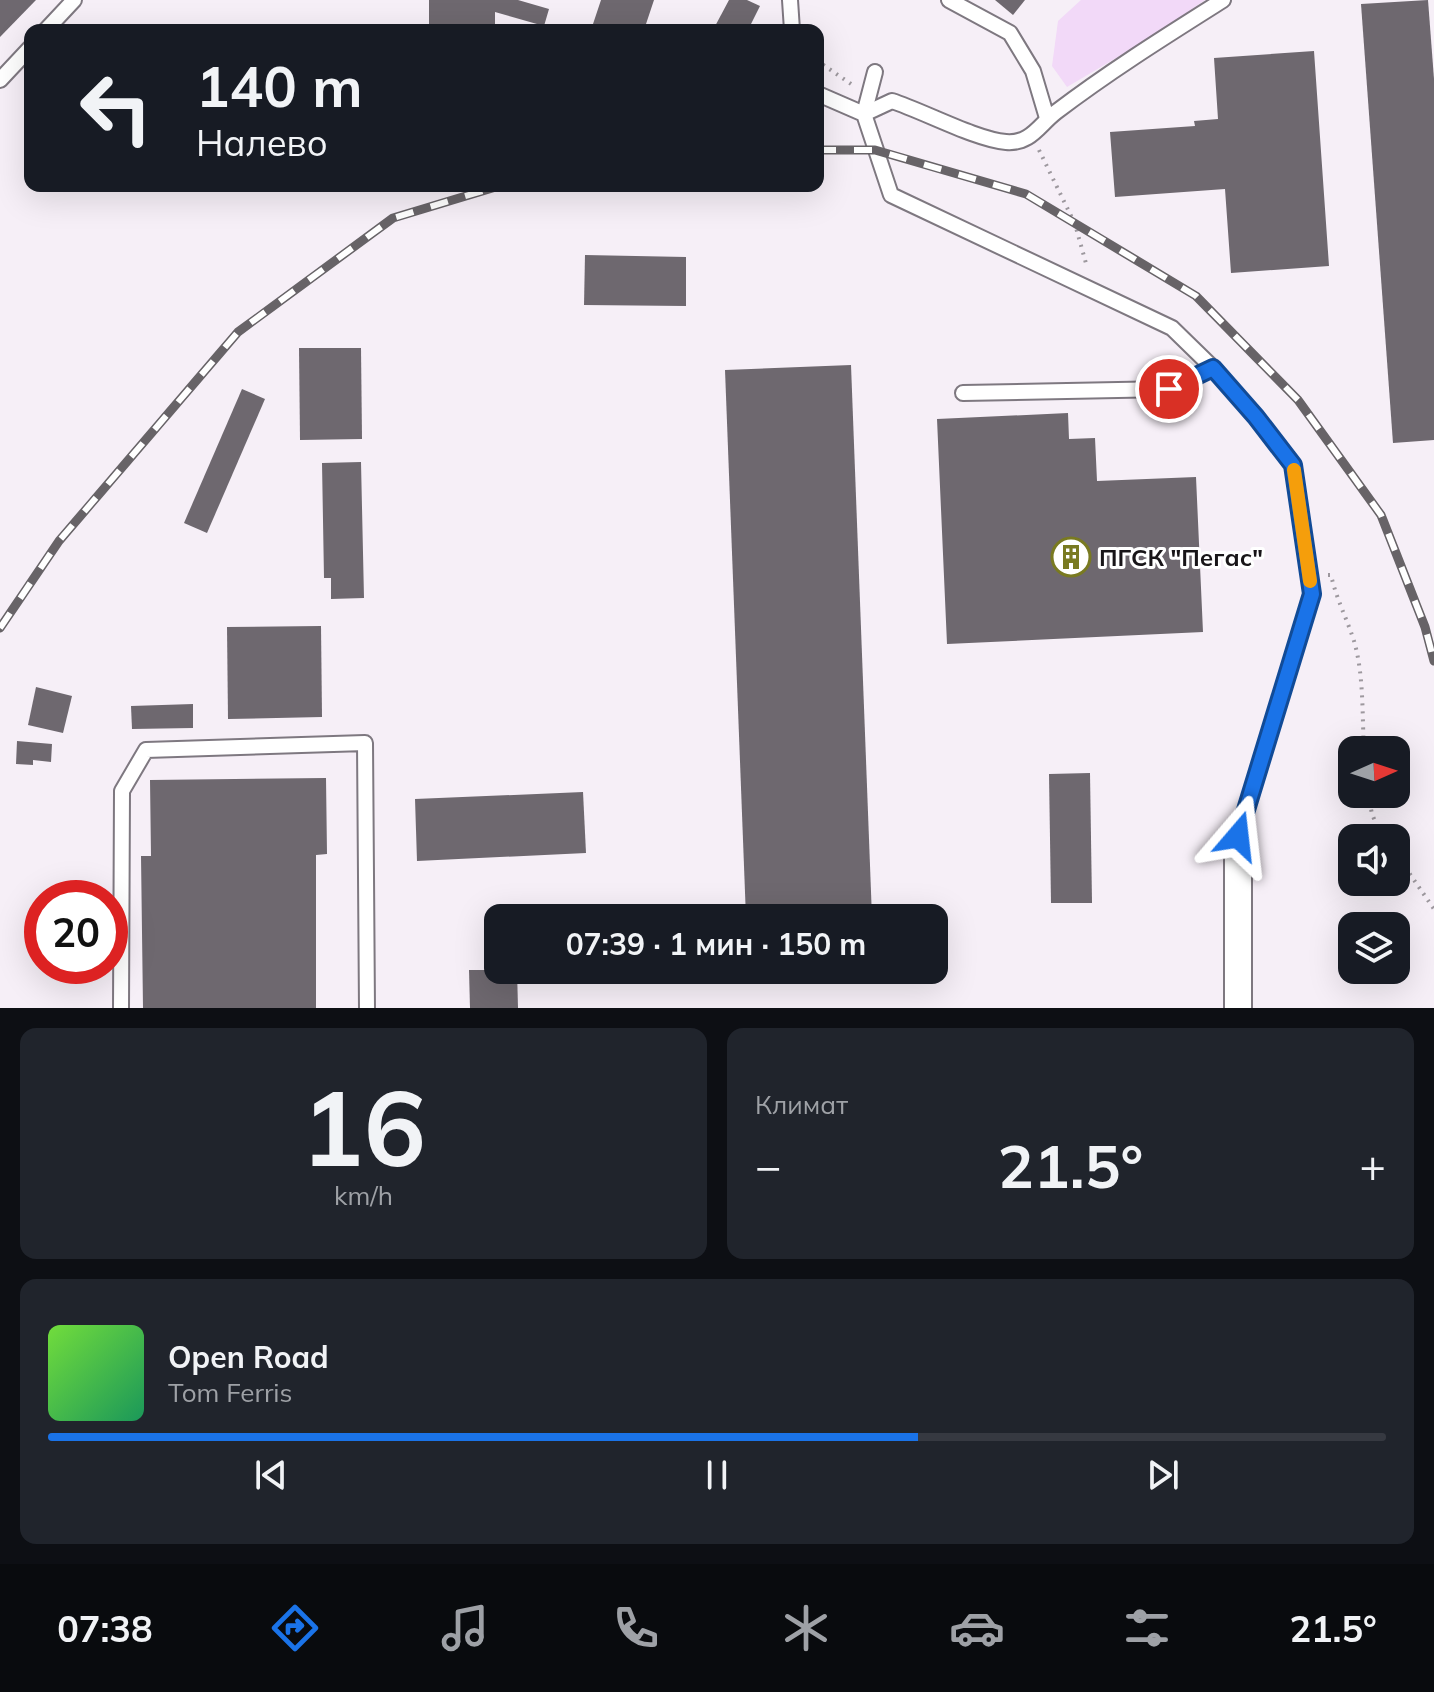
<!DOCTYPE html>
<html lang="ru">
<meta charset="utf-8">
<style>
:root{--surface:#171b24;--page:#20242c;--text:#f1f3f6;--muted:#9ea1a6;--line:#363941;--accent:#1a73e8}
body{margin:0;font-family:Mulish,sans-serif;background:var(--page);color:var(--text);height:100vh;display:flex;flex-direction:column;font-size:30px;white-space:nowrap}
*{box-sizing:border-box;margin:0}
p{font-size:26px;color:var(--muted)}
.icon{flex:none;width:44px;height:44px;fill:none;stroke:currentColor;stroke-width:2;stroke-linecap:round;stroke-linejoin:round}
.map{position:relative;height:1008px;overflow:hidden}
.side{display:flex;flex-direction:column;gap:20px;padding:20px;background:#0d0f14;flex:1}
.side>*{flex:none}
.top-card{position:absolute;left:24px;top:24px;width:800px;height:168px;border-radius:16px;box-shadow:0 8px 32px #0002;background:#171b24;color:var(--text);overflow:hidden}
.needle{width:52px;rotate:87deg}
.controls{position:absolute;left:1338px;top:736px;display:grid;gap:16px}
.controls a{display:grid;place-items:center;width:72px;height:72px;border-radius:16px;background:var(--surface);box-shadow:0 8px 32px #0002;font-size:40px}
.speed{position:absolute;left:24px;top:880px;display:flex;gap:16px;font-size:40px;font-weight:700;text-align:center}
.speed>*{display:grid;place-content:center;width:104px;height:104px;border-radius:50%;background:var(--surface);box-shadow:0 8px 32px #0002;line-height:1}
.speed .limit{border:12px solid #d22;background:#fff;color:#111}
.pin{position:absolute;display:grid;place-items:center;width:68px;height:68px;color:#fff;margin:-34px;border:4px solid #fff;border-radius:50%;box-shadow:0 2px 8px #0007}
.me{position:absolute;width:88px;margin:-44px;rotate:17deg;stroke-linejoin:round;filter:drop-shadow(0 0 6px #0008)}
.turn{display:flex;align-items:center;gap:28px;height:168px;padding:0 40px;font-size:36px}
.turn .icon{width:104px;height:104px;stroke-width:2.5}
.turn b{display:block;font-size:56px;line-height:68px}
.big{font-size:60px;font-weight:700;line-height:1.1}
.side .widget{flex:1;display:flex;flex-direction:column;justify-content:center;gap:12px;min-width:0;padding:0 28px;border-radius:16px;background:var(--page)}
.side .dial{align-items:center;gap:0}
.dial b{font-size:104px;line-height:1}
.song{display:flex;align-items:center;gap:24px}
.cover{width:96px;height:96px;border-radius:12px;background:linear-gradient(135deg,hsl(100 70% 55%),hsl(150 70% 35%))}
.played{height:8px;border-radius:4px;background:linear-gradient(90deg,var(--accent) 65%,var(--line) 65%)}
.keys{display:flex;justify-content:space-around;direction:ltr}
.heat{display:flex;justify-content:space-between;align-items:center;font-size:44px;direction:ltr}
.side .tiles{flex:1;display:grid;gap:20px;grid-template-columns:1fr 1fr}
.widget:last-child{grid-column:span 2}
.trip{position:absolute;left:484px;top:904px;width:464px;height:80px;border-radius:16px;background:var(--surface);box-shadow:0 8px 32px #0002;font-weight:700;line-height:80px;text-align:center}
.menu{display:flex;height:128px;justify-content:space-around;align-items:center;background:#090b0e;color:var(--muted)}
.menu .icon{width:56px;height:56px}
.menu .active{color:var(--accent)}
.menu b{font-size:36px;color:var(--text)}
.map>svg:first-child{display:block}
</style>
<div class="map">
<svg width="1434" height="1008" viewBox="0 0 1434 1008">
<rect width="100%" height="100%" fill="#f6eff7"/>
<!-- green -->
<path fill="#f2d9f8" d="M1081,0H1205L1150,38L1067,87L1052,66L1058,21Z"/>
<!-- building -->
<g fill="#6e686f">
<path d="M0,0H36L0,37Z"/>
<path d="M429,0H518L549,9L544,26L495,12V30H429Z"/>
<path d="M601,0H654L644,30H611L593,24Z"/>
<path d="M729,0H747L760,6L748,30H713Z"/>
<path d="M995,0H1025L1013,15Z"/>
<path d="M1428,0L1434,79V440L1393,443L1361,4Z"/>
<path d="M1314,51L1329,266L1231,273L1225,189L1115,197L1110,132L1195,126L1194,121L1218,119L1214,58Z"/>
<path d="M585,255L686,257V306L584,305Z"/>
<path d="M299,348H361L362,439L300,440Z"/>
<path d="M851,365L872,918H746L725,370Z"/>
<path d="M242,389L265,399L207,533L184,523Z"/>
<path d="M1068,413L1069,439L1095,438L1097,481L1196,477L1203,632L947,644L937,419Z"/>
<path d="M361,462L364,598L331,599V578H324L322,463Z"/>
<path d="M321,626L322,717L228,719L227,627Z"/>
<path d="M36,687L72,696L63,733L28,725Z"/>
<path d="M193,704V728L132,729L131,706Z"/>
<path d="M17,741L52,744L51,762L33,760V765L16,764Z"/>
<path d="M1090,773L1092,903H1051L1049,774Z"/>
<path d="M326,778L327,854L316,855V1008H143L141,856H151L150,780Z"/>
<path d="M583,792L586,853L417,861L415,799Z"/>
<path d="M469,970H517L518,1008H470Z"/>
</g>
<g fill="none" stroke-linecap="round" stroke-linejoin="round">
<defs>
<g id="service">
<path d="M790,0L792,30"/>
<path d="M949,0L1010,33L1033,71L1047,118"/>
<path d="M46,30L74,0"/>
<path d="M0,80L30,48"/>
<path d="M818,94L864,114L891,195L1172,328L1213,368L1256,417L1293,465L1312,594L1238,836"/>
<path d="M864,114L892,101C923,111 977,140 1006,142C1031,144 1039,125 1056,112C1110,71 1166,36 1223,0"/>
<path d="M864,114L875,72"/>
<path d="M963,393L1169,389L1213,368"/>
<path d="M121,1008L122,791L146,750L365,743L367,1008"/>
</g>
<path id="minor" d="M1238,836V1008"/>
</defs>
<!-- service casing -->
<use href="#service" stroke="#7e7880" stroke-width="18"/>
<!-- minor casing -->
<use href="#minor" stroke="#7e7880" stroke-width="30"/>
<!-- path -->
<g stroke="#9d989e" stroke-width="4" stroke-dasharray="2 6" stroke-linecap="butt">
<path d="M818,59L819,62L854,86"/>
<path d="M1039,150L1075,224L1087,267"/>
<path d="M1328,575H1331C1336,598 1347,619 1354,641C1364,675 1362,715 1364,750"/>
<path d="M1368,794L1372,814L1382,838"/>
<path d="M1396,854L1434,909"/>
</g>
<!-- service -->
<use href="#service" stroke="#fff" stroke-width="14"/>
<!-- minor -->
<use href="#minor" stroke="#fff" stroke-width="26"/>
<defs>
<g id="rail">
<path d="M818,150H875L1026,194L1196,296L1298,400L1381,515L1425,627L1434,661"/>
<path d="M0,628L59,541L238,332L393,218L499,186"/>
</g>
</defs>
<!-- rail casing -->
<use href="#rail" stroke="#676367" stroke-width="9"/>
<!-- rail -->
<use href="#rail" stroke="#fff" stroke-width="6" stroke-dasharray="18" stroke-linecap="butt"/>
</g>
<g fill="none" stroke-linecap="round" stroke-linejoin="round">
<defs>
<path id="route" d="M1169,389L1213,368L1256,417L1293,465L1312,594L1238,836"/>
</defs>
<!-- route casing -->
<use href="#route" stroke="#114b97" stroke-width="20"/>
<!-- route -->
<use href="#route" stroke="#1a73e8" stroke-width="14"/>
<!-- slow -->
<path stroke="#f59e0b" stroke-width="14" d="M1294,470L1310,581"/>
</g>
<!-- icons -->
<defs>
<symbol id="building-ring" viewBox="-11 -11 22 22"><circle r="9.5" fill="#fff" stroke="#797a21" stroke-width="1.5"/><path d="M-4-6H4V6H1V3H-1V6H-4ZM-2.5-4.3h1.7v1.8h-1.7ZM.8-4.3h1.7v1.8H.8ZM-2.5-1h1.7V.8h-1.7ZM.8-1h1.7V.8H.8Z" fill="#797a21"/></symbol>
</defs>
<g fill-rule="evenodd">
<use href="#building-ring" x="1049" y="535" width="44" height="44"/>
</g>
<g text-anchor="middle" dominant-baseline="central" stroke-width="6" stroke-linejoin="round" paint-order="stroke">
<!-- poi labels -->
<g font-size="24" font-weight="bold" fill="#181518" stroke="#fff" text-anchor="start">
<text x="1099" y="557">ПГСК "Пегас"</text>
</g>
</g>
</svg>
<div class="controls">
<a><svg class="needle" viewBox="-14 -14 28 28"><path d="M0-13l5 13h-10z" fill="#e53935"/><path d="M0 13l5-13h-10z" fill="#9ea1a6"/></svg></a>
<a><svg class="icon" aria-label="sound" viewBox="0 0 24 24"><path d="M4 9h4l5-4v14l-5-4H4zM17 9q2 3 0 6"/></svg></a>
<a><svg class="icon" aria-label="layers" viewBox="0 0 24 24"><path d="M12 4l9 5-9 5-9-5zM3 14l9 5 9-5"/></svg></a>
</div>
<div class="speed"><div class="limit">20</div></div>
<div class="pin" style="left:1169px;top:389px;background:#d93025"><svg class="icon" aria-label="arrive" viewBox="0 0 24 24"><path d="M6 21V4h12l-3 4 3 4H6"/></svg></div>
<svg class="me" style="left:1238px;top:836px" viewBox="-20 -20 40 40"><path d="M0-17L14 15 0 8-14 15z" fill="#1a73e8" stroke="#fff" stroke-width="4"/></svg>
<div class="trip">07:39 · 1 мин · 150 m</div>
<div class="top-card">
<div class="turn"><svg class="icon" aria-label="left" viewBox="0 0 24 24"><path d="M17 20v-9H6M10 6l-5 5 5 5"/></svg><div><b>140 m</b>Налево</div></div>
</div>
</div>
<section class="side">
<div class="tiles">
<div class="widget dial"><b>16</b><p>km/h</p></div>
<div class="widget"><p>Климат</p>
<div class="heat"><a>−</a><b class="big">21.5°</b><a>+</a></div>
</div>
<div class="widget">
<div class="song"><i class="cover"></i><div><b>Open Road</b><p>Tom Ferris</p></div></div>
<div class="played"></div>
<div class="keys"><svg class="icon" aria-label="previous" viewBox="0 0 24 24"><path d="M18 5L8 12l10 7zM5 5v14"/></svg><svg class="icon" aria-label="pause" viewBox="0 0 24 24"><path d="M8 5v14M16 5v14"/></svg><svg class="icon" aria-label="next" viewBox="0 0 24 24"><path d="M6 5l10 7-10 7zM19 5v14"/></svg></div>
</div>
</div>
</section>
<nav class="menu">
<b>07:38</b>
<svg class="icon active" aria-label="directions" viewBox="0 0 24 24"><path d="M12 3l9 9-9 9-9-9zM9 14v-3h6M13 9l2 2-2 2"/></svg>
<svg class="icon" aria-label="music" viewBox="0 0 24 24"><path d="M9 18V5l10-2v13"/><circle cx="6" cy="18" r="3"/><circle cx="16" cy="16" r="3"/></svg>
<svg class="icon" aria-label="phone" viewBox="0 0 24 24"><path d="M5 4h4l2 5-3 2q2 4 5 5l2-3 5 2v4C11 20 4 13 5 4z"/></svg>
<svg class="icon" aria-label="climate" viewBox="0 0 24 24"><path d="M12 3v18M4 7l16 10M4 17L20 7"/></svg>
<svg class="icon" aria-label="car" viewBox="0 0 24 24"><path d="M5 17H2v-5l4-1 3-4h7l3 4 3 1v5h-3M9 17h6M6 11h13"/><circle cx="7" cy="17" r="2"/><circle cx="17" cy="17" r="2"/></svg>
<svg class="icon" aria-label="filters" viewBox="0 0 24 24"><path d="M4 7h16M4 17h16"/><circle cx="9" cy="7" r="2"/><circle cx="15" cy="17" r="2"/></svg>
<b>21.5°</b>
</nav>
